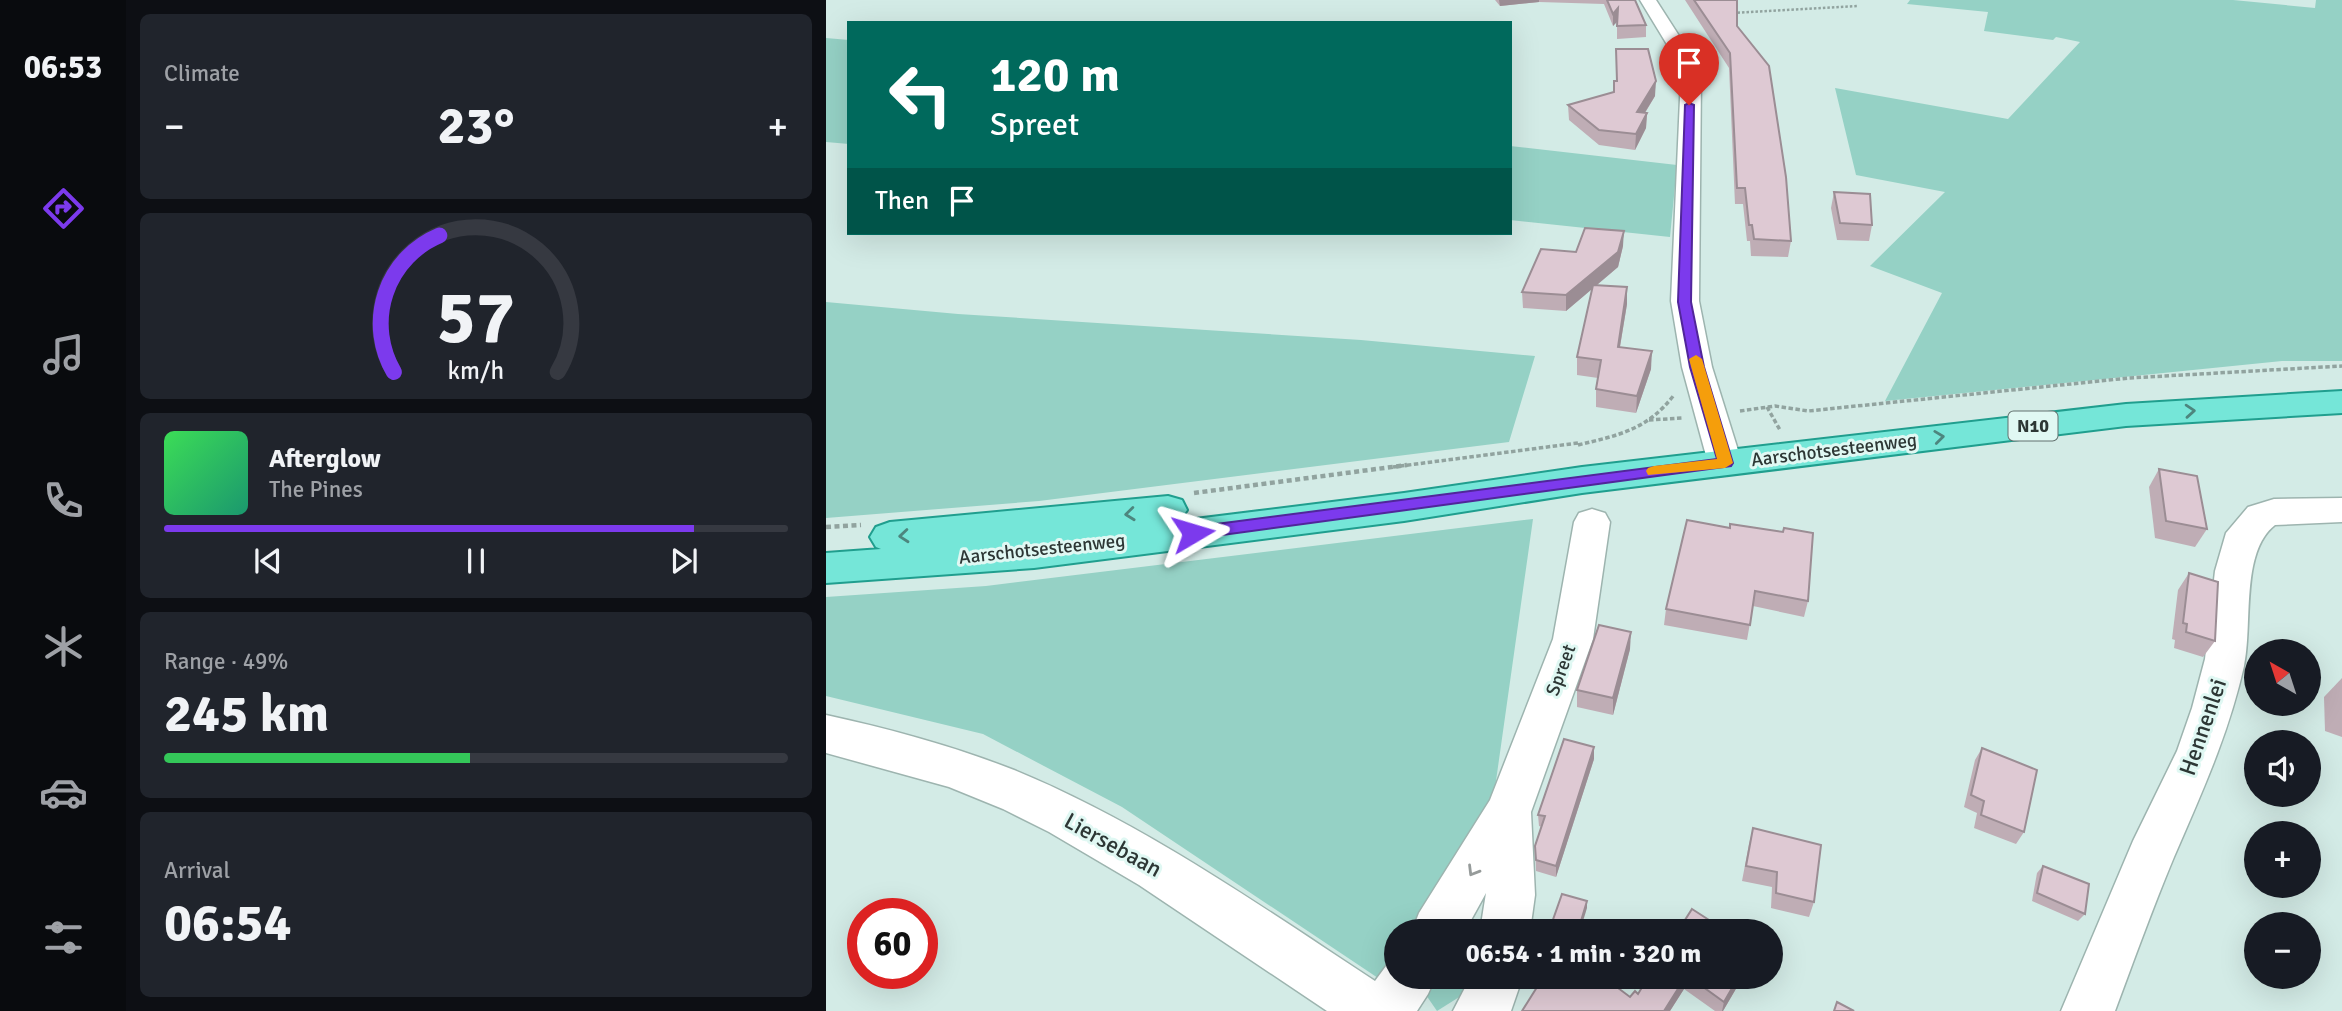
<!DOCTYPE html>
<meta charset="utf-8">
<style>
:root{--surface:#171b24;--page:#20242c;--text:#f1f3f6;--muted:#9ea1a6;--line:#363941;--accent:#7c3aed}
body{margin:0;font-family:Signika,sans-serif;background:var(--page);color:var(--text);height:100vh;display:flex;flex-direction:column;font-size:26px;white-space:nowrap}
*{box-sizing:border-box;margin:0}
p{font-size:23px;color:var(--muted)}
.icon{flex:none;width:38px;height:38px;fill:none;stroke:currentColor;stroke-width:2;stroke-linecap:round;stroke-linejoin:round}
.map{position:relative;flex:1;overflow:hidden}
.side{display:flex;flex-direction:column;gap:14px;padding:14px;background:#0d0f14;width:700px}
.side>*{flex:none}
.top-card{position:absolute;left:21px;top:21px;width:665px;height:214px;border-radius:0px;box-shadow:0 7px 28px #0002;background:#00695c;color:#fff;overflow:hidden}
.needle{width:46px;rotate:321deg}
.fabs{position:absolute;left:1418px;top:639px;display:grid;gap:14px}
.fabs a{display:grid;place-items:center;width:77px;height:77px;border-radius:50%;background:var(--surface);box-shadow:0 7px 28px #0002;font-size:35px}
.speed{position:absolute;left:21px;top:898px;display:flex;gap:14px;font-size:35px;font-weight:700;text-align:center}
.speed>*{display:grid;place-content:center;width:91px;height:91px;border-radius:50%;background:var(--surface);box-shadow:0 7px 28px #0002;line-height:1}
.speed .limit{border:10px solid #d22;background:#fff;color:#111}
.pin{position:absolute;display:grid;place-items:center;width:60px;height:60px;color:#fff;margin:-72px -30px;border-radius:50% 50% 50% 0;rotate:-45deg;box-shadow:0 0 7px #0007}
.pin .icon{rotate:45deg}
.me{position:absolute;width:77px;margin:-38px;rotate:83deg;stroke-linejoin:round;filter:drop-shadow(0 0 5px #0008)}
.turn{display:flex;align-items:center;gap:24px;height:147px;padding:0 28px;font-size:32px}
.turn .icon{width:91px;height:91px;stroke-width:2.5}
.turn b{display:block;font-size:49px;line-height:60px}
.then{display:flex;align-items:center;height:66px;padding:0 28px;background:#0003;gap:14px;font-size:26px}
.big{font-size:52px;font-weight:700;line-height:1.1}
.side .card{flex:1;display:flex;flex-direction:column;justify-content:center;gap:10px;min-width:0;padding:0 24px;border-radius:10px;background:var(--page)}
.side .dial{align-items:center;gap:0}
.dial svg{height:182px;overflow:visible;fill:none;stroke:var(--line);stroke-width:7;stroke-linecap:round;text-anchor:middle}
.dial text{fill:var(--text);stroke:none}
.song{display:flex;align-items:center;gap:21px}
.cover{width:84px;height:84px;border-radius:10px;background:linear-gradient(135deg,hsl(130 70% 55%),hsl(160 70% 35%))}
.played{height:7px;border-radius:4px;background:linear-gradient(90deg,var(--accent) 85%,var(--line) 85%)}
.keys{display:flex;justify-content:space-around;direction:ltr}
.heat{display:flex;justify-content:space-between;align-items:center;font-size:38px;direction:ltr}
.charge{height:10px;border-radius:5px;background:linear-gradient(90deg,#34c759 49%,var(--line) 0)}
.trip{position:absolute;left:558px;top:919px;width:399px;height:70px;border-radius:35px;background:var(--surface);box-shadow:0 7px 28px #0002;font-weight:700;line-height:70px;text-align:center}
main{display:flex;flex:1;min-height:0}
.menu{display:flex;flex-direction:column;width:126px;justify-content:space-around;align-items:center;background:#090b0e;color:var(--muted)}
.menu .icon{width:49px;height:49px}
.menu .active{color:var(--accent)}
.menu b{font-size:32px;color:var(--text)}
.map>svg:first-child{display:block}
</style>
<main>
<nav class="menu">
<b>06:53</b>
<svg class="icon active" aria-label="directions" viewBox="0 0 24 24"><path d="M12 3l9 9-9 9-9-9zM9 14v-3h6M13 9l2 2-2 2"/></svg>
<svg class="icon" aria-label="music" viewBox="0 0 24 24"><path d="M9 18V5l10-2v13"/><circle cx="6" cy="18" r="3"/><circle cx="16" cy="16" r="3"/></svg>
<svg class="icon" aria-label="phone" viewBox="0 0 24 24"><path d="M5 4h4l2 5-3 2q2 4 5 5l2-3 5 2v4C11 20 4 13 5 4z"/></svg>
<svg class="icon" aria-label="climate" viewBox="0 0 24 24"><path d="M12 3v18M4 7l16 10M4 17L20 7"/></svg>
<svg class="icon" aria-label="car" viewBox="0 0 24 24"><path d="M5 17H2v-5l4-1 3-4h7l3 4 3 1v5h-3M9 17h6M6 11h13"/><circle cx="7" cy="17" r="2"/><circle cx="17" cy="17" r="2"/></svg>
<svg class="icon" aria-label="filters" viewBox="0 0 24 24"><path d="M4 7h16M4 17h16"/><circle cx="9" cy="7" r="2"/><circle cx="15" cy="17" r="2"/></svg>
</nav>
<section class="side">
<div class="card"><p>Climate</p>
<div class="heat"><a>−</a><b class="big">23°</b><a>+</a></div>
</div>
<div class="card dial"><svg viewBox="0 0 100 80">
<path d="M14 69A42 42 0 1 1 86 69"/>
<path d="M14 69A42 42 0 0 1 34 9" stroke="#7c3aed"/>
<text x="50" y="56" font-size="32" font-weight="700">57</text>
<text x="50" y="72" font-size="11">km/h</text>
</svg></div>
<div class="card">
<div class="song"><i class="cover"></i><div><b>Afterglow</b><p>The Pines</p></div></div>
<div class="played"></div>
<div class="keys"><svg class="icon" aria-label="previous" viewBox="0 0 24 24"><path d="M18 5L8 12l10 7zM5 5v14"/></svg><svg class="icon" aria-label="pause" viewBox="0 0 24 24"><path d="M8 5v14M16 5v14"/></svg><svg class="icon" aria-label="next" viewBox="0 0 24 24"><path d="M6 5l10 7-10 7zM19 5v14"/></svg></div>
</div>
<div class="card"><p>Range · 49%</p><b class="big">245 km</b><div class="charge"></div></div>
<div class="card"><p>Arrival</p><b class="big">06:54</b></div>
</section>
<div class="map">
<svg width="1516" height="1011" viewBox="0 0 1516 1011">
<rect width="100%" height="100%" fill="#d3ebe6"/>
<!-- green -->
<g fill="#95d1c5">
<path d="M1084,0H1407L1489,8L1490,0H1516V361H1456L1059,401L1116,293L1044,266L1119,192L1030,175L1009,88L1182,119L1254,42L1230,37L1227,40L1158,31L1162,12L1081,4Z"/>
<path d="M0,38L23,40V144L0,142Z"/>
<path d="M684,146L851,165L844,237L684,220Z"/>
<path d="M0,302L132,314L535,340L709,356L683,442L213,501L0,518Z"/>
<path d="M707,519L668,795L585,931H570V955L555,980L296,807L157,734L0,696V597L160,586Z"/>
<path d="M599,977H651L638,994L611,1011L600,995Z"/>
</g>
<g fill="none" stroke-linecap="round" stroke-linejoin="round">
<defs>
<g id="minor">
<path d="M814,0H830L866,56L875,76L873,301L886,367L916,463L911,471L899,474L887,471L882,463L856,367L845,301L855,76L848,56Z"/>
<path d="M1516,498V522L1449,525C1414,552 1427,626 1418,666C1402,736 1376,792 1348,857C1327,907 1308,960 1289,1011H1235L1307,841L1351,751L1366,708L1379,659L1389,571L1400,533L1422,507L1448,499Z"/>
<path d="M766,509L779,513L784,522L767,639L705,812L709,895L704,931H654L660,893L639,931H586L593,913L664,800L727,639L748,522L753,513Z"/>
<path d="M0,715C64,729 127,746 188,770C317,823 433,905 549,981L566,958L570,956V976H610L602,994L591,1011H501L313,885L223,832L177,809L123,787L0,753Z"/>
<path d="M645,976H697L685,1011H627Z"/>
</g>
<path id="major" d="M1516,391V413L1300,426L756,493L578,521L208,568L0,583V553L55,549L50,547L44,537L50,527L64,522L342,496L356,500L361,510L353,521L578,493L756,467L1300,404Z"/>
</defs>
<!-- minor casing -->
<use href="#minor" stroke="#9db4af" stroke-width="3"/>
<!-- major casing -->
<use href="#major" stroke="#209e8e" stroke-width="4"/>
<!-- path-far2 -->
<path stroke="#91a39f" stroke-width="2.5" stroke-dasharray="2.5 2" stroke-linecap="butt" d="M907,13L1032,6"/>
<!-- path-far1 -->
<g stroke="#91a39f" stroke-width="3.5" stroke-dasharray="4.5 2.5" stroke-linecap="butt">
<path d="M941,407L954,430"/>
<path d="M914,411L949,406L982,411L1303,378L1516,366"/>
<path d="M823,420L857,418"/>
<path d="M752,445C793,435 821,430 848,395"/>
<path d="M567,467L752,443"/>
</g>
<!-- path -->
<g stroke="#91a39f" stroke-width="4.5" stroke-dasharray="5 3.5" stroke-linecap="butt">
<path d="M368,493L581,465"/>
<path d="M0,527L35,525"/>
</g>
<!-- minor -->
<use href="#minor" fill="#fff" fill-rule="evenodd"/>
<!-- major -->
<use href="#major" fill="#75e6d8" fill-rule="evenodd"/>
</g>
<!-- wall -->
<g fill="#bfadb5">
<path d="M669,0H809L820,25V37L791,39V21L787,26L778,4L713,2L674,6Z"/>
<path d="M859,0H911V26L965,241L962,257L925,256L924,241H921L917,204H909L903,68Z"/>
<path d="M790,49L829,96L819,113H821L820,128L809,150L773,145L743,120L742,105L788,92L790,81Z"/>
<path d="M1008,192L1046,225L1043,241L1011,240L1005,208Z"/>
<path d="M797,246L792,267L771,285L801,287V304L794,347L825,369L810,413L770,407V389L772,378L751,375V357L766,289L740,311L697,308L696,292L750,252Z"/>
<path d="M1333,469L1381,529L1369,547L1329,538L1323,487Z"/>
<path d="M861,520L982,601L978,617L927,606L921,640L838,625L840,609Z"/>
<path d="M1363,573L1389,641L1377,657L1348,648L1349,640L1346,639L1352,590Z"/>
<path d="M804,649L787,715L751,707V690Z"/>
<path d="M1516,678V737L1499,731L1498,697Z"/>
<path d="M1156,748L1198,832L1190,844L1148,828L1151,813L1138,807L1149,760Z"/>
<path d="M768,759L730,877L710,871L709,846L716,827L713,826L712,815Z"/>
<path d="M927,828L988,902L983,917L945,908L946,887L916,881L923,844Z"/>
<path d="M1217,866L1259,914L1252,921L1206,901L1211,873Z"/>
<path d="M823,976H914L911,987L897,1011H889L858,989L844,1011H696L804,997L812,994Z"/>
</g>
<!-- shaded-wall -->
<g fill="#9b8d94">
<path d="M673,0H713V2L674,6Z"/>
<path d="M792,8V21L787,26V14Z"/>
<path d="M830,81L829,96L810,127L811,112Z"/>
<path d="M821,113L820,128L809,150L810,134Z"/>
<path d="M798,231L797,246L792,267L740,311V295Z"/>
<path d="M801,287V304L791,364L792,347Z"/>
<path d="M826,351L825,369L810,413L811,396Z"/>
<path d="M805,632L804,649L787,715V698Z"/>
<path d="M768,747V759L730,877V866Z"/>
<path d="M761,901V908L754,931H752Z"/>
<path d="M860,976L858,989L844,1011H838Z"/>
<path d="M913,976L911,987L897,1011H896L898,1002Z"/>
</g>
<!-- building -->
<g fill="#dec9d3" stroke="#9b8d94" stroke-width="2">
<path d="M781,0H809L820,25L791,26L792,8L787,14Z"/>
<path d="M868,0H911V26L943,66L960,177L965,241L928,239L926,225H923L919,188H911L904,53Z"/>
<path d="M790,49H822L830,81L811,112L821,113L810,134L773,130L742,105L788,92V81H791Z"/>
<path d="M1008,192L1044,194L1046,225L1014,223Z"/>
<path d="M759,228L798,231L792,252L740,295L696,292L715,249L750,252Z"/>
<path d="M767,285L801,287L792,347L826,351L811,396L770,389L775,360L751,357Z"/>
<path d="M1333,469L1371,476L1381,529L1340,521Z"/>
<path d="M861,520L904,528V524L957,532L958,528L987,533L982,601L929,591L924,625L840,609Z"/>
<path d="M1363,573L1392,582L1389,641L1360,632L1361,624L1357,623Z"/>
<path d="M773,625L805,632L787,698L751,690Z"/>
<path d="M738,739L768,747L730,866L710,860L709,846L719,816L712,815Z"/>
<path d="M1156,748L1211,770L1198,832L1155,815L1158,801L1145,795Z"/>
<path d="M927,828L995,845L988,902L950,893L951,872L920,866Z"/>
<path d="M1217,866L1263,884L1259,914L1211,893Z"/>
<path d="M736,894L761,901L752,931H723Z"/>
<path d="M866,909L900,931H852Z"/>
<path d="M718,976H776L804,997L809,991L812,994L823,976H860L838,1011H696Z"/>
<path d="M862,976H913L898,1002Z"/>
<path d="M1011,1002L1028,1011H1008Z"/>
</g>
<!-- one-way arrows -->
<defs><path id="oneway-chevron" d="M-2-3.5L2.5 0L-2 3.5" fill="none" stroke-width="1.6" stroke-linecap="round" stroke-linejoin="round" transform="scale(1.75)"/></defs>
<g stroke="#4d867e">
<use href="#oneway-chevron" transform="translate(1364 411) rotate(-4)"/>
<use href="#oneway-chevron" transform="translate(1113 437) rotate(-7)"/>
<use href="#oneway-chevron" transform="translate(304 514) rotate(174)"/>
<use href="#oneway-chevron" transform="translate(78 536) rotate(175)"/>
</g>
<use stroke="#969b9a" href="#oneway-chevron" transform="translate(647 871) rotate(121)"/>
<!-- route -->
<path fill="#7c3aed" stroke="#51269a" stroke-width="2" d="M863,103L868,105L865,302L878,367L907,463L905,466L367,539L361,537L358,533L361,529L367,527L891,459L864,367L852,302L859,105Z"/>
<!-- slow -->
<path fill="#f59e0b" d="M870,355L876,359L907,463L899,468L822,475L820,471L822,468L828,466L891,459L863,359Z"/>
<g text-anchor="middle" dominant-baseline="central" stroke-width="6" stroke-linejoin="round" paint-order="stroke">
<!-- shield labels -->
<rect fill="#e0f8f3" stroke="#63716e" stroke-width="2" x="1182.5" y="411.5" width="49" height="29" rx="5"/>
<g font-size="18" font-weight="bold" fill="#2d3735">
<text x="1207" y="426">N10</text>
</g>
<!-- street labels -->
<g font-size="19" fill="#2d3735" stroke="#e0f8f3">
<text transform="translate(1008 450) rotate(-7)">Aarschotsesteenweg</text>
<text transform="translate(216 549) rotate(-6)">Aarschotsesteenweg</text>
<text transform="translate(735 670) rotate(-70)">Spreet</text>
</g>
<!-- near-street labels -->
<g font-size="23" fill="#2d3735" stroke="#e0f8f3">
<text transform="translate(1377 727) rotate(-71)">Hennenlei</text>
<text transform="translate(287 845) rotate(29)">Liersebaan</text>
</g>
</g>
</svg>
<div class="fabs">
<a><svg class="needle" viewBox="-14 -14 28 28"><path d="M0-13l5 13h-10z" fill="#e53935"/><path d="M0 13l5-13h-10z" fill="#9ea1a6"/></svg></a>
<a><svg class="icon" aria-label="sound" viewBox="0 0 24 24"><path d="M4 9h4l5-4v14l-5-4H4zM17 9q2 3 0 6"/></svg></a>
<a>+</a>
<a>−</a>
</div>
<div class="speed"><div class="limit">60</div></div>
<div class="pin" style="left:863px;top:105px;background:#d93025"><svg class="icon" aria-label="arrive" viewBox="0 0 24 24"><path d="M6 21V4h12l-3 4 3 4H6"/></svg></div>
<svg class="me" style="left:367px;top:533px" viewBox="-20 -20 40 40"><path d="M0-17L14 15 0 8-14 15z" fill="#7c3aed" stroke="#fff" stroke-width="4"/></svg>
<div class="trip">06:54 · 1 min · 320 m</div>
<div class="top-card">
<div class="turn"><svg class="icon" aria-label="left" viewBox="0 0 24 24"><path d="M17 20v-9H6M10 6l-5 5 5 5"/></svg><div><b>120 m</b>Spreet</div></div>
<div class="then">Then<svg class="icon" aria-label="arrive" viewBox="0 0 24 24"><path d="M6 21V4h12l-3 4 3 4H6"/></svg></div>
</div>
</div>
</main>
